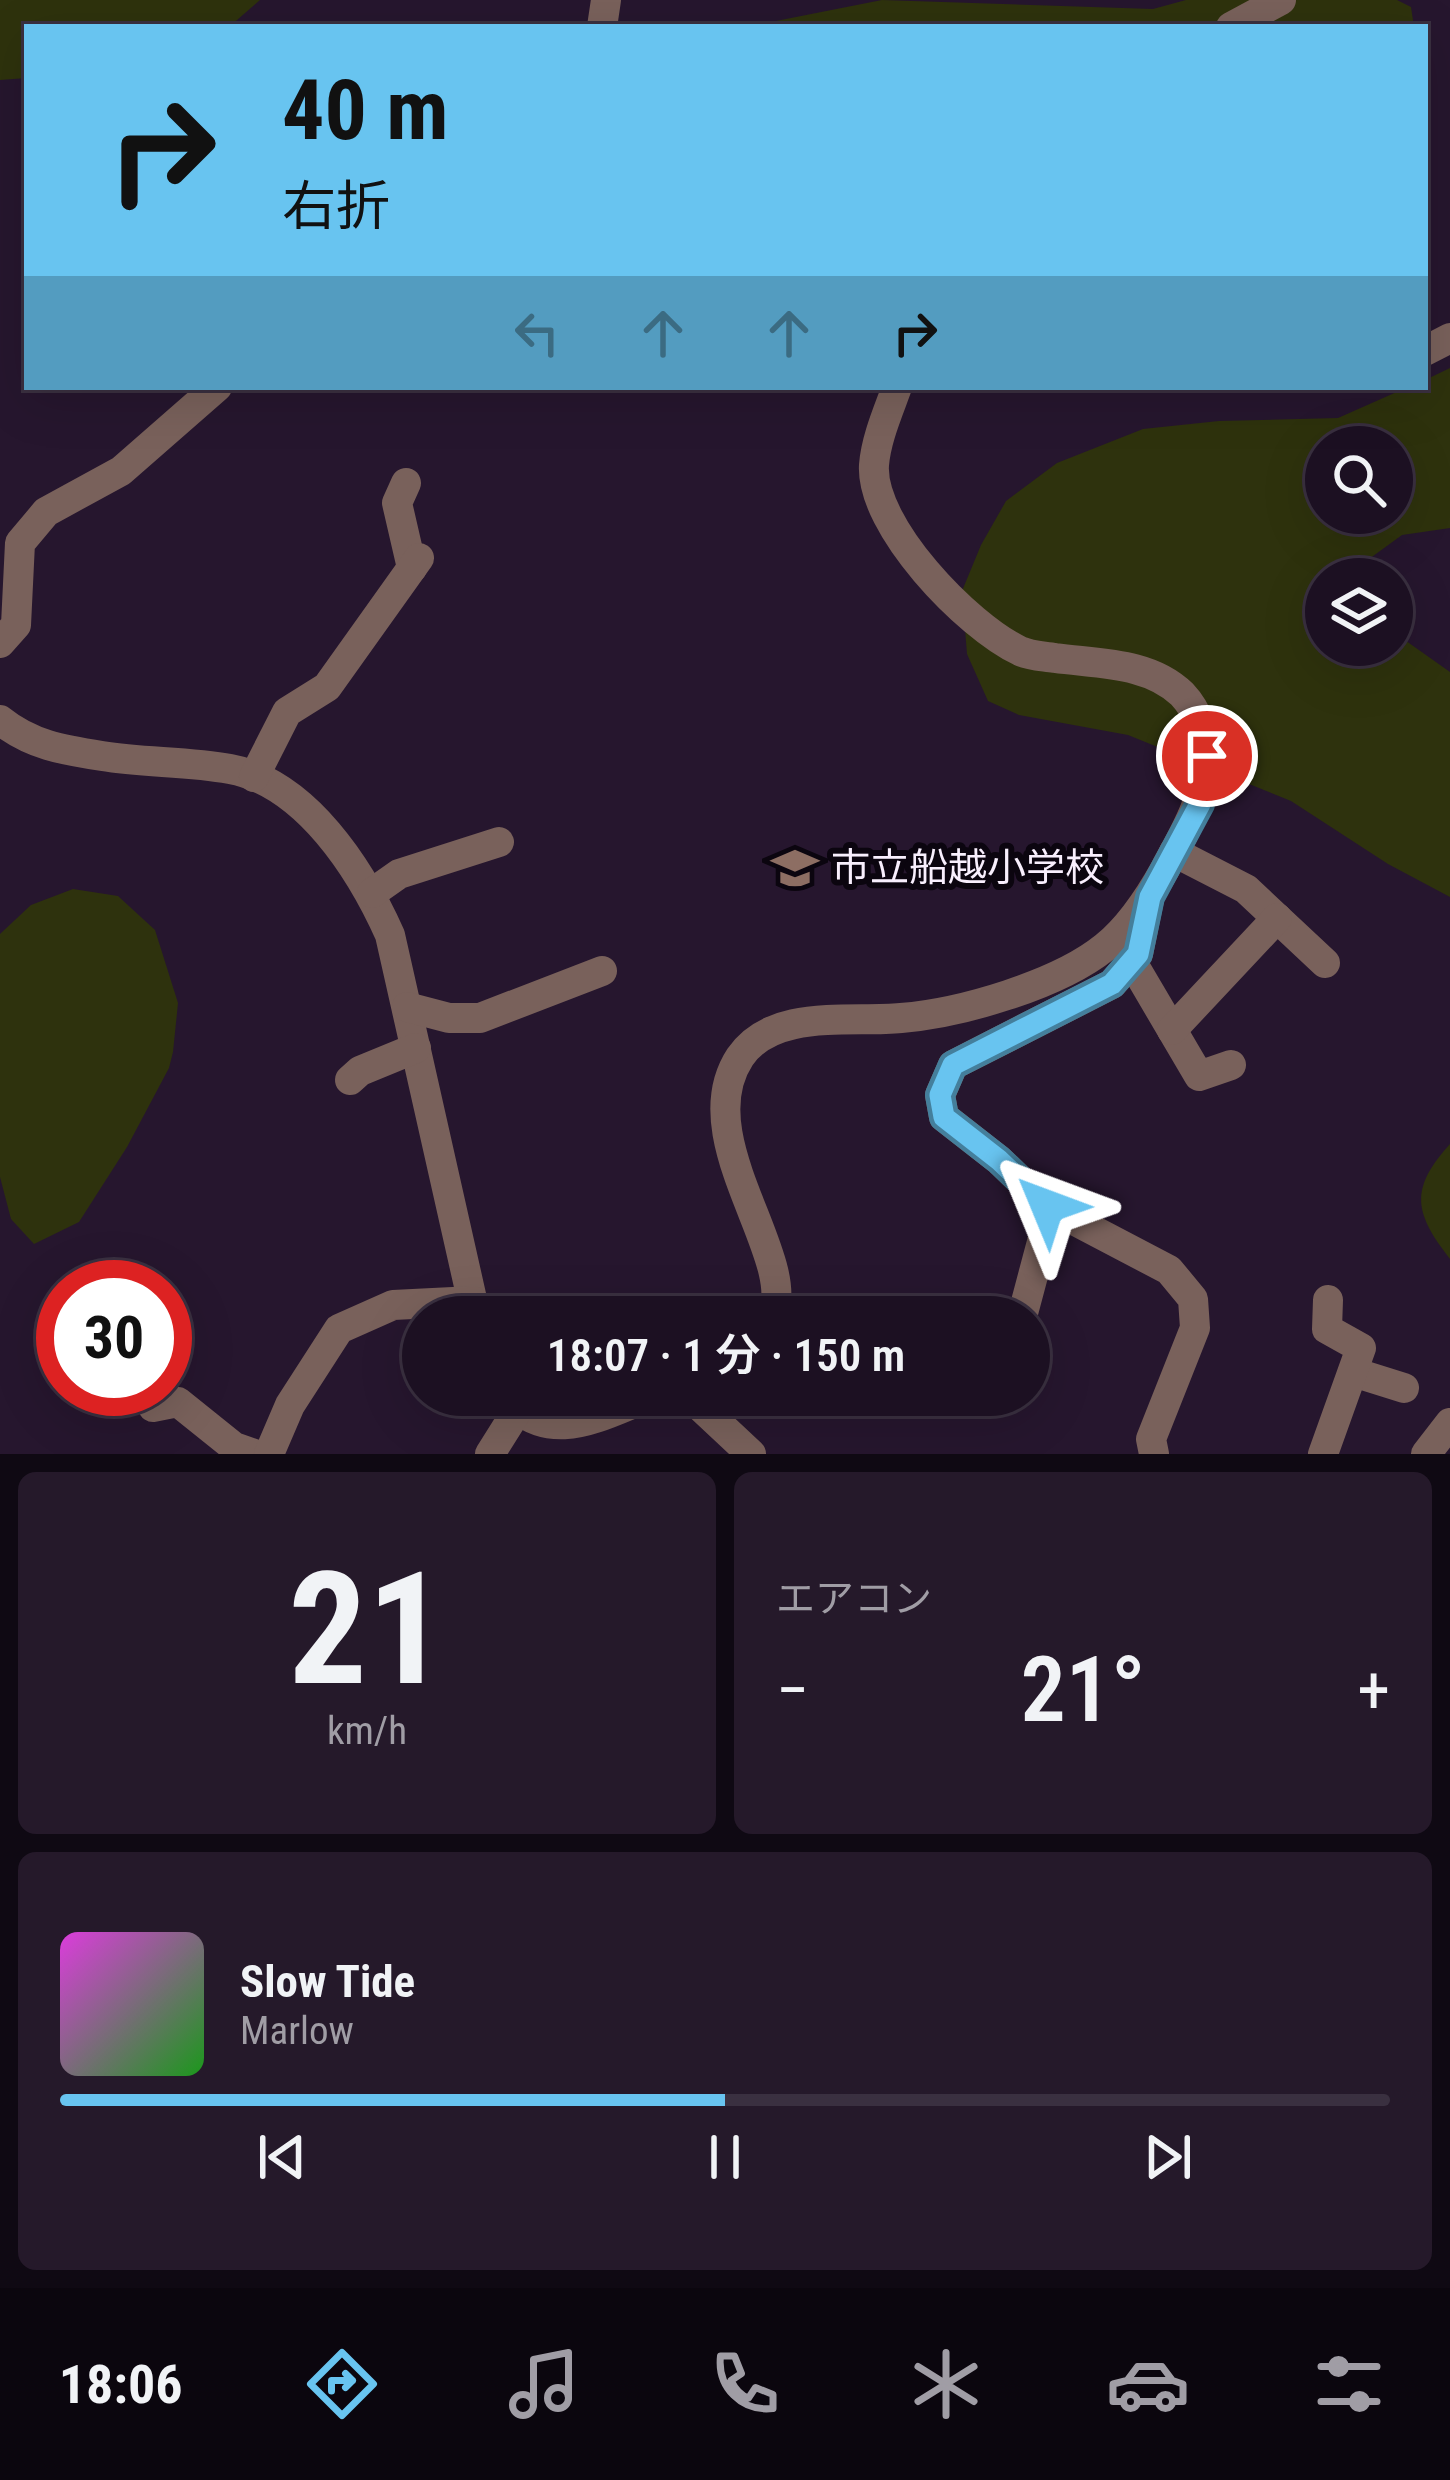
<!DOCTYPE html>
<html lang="ja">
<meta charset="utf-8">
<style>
:root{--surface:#1c1022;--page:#25192a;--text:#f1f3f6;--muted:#a09da5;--line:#3a3040;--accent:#68c4f0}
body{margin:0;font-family:"Roboto Condensed","Noto Sans JP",sans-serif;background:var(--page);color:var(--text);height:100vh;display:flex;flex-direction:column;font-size:45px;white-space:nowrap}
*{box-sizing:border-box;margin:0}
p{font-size:39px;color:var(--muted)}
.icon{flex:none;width:66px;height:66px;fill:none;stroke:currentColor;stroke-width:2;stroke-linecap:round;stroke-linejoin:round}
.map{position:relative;height:1454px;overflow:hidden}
.details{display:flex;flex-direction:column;gap:18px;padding:18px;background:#0f0913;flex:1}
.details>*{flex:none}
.banner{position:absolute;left:24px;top:24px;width:1404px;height:366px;border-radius:0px;box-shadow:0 12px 48px #0002,0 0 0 3px var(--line);background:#68c4f0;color:#111;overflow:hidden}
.tools{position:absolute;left:1305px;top:426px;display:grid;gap:24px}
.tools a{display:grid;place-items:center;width:108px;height:108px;border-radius:50%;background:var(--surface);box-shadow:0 12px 48px #0002,0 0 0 3px var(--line);font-size:60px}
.speed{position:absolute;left:36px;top:1260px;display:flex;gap:24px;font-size:60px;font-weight:700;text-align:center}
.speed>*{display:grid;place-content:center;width:156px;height:156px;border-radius:50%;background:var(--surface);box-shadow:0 12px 48px #0002,0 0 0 3px var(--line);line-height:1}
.speed .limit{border:18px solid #d22;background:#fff;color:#111}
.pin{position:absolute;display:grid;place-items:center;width:102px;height:102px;color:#fff;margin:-51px;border:6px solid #fff;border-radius:50%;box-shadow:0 3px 12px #0007}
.me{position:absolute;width:132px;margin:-66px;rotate:314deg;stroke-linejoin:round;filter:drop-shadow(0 0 9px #0008)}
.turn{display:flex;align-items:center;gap:42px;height:252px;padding:0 60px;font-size:54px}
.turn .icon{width:156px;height:156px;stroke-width:2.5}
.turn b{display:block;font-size:84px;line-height:102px}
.lanes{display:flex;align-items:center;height:114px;padding:0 60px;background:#0003;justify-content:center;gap:60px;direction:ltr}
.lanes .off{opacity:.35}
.big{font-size:90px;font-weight:600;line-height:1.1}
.details .widget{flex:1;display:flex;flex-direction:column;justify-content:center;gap:18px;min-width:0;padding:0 42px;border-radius:18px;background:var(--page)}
.details .dial{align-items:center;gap:0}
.dial b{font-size:156px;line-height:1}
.song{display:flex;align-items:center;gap:36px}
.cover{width:144px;height:144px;border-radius:18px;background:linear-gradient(135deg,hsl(300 70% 55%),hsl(120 70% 35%))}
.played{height:12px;border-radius:6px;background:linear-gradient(90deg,var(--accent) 50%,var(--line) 50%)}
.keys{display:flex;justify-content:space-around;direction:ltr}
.heat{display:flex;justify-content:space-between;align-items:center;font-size:66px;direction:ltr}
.details .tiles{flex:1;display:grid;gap:18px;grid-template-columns:1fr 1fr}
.widget:last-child{grid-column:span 2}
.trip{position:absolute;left:402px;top:1296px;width:648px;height:120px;border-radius:60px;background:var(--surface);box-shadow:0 12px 48px #0002,0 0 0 3px var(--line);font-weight:600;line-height:120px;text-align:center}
.tab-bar{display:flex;height:192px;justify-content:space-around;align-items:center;background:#0b060e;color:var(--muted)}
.tab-bar .icon{width:84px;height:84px}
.tab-bar .active{color:var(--accent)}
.tab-bar b{font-size:54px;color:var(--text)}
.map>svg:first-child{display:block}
</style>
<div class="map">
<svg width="1450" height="1454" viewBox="0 0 1450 1454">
<rect width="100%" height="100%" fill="#26162e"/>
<!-- green -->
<g fill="#2e320d" fill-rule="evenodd">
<path d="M0,0H260L229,27H27V78L0,80Z"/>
<path d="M882,0L1153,9L1186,0H1397L1411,7L1414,27H746Z"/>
<path d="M1450,368V528L1402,535L1358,567L1360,579H1326V645H1392V631L1450,672V897L1388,864L1291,801L1128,735L1019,715L988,701L967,654L962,591L981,545L1006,501L1057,463L1143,429L1219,421L1338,418L1408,387H1425V380ZM1326,447H1392V513H1326Z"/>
<path d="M73,889L118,896L155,930L178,1003L173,1052L169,1068L127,1147L79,1222L34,1244L11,1219L0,1177V934L31,905Z"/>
<path d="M1450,1144V1259C1414,1213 1409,1189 1450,1144Z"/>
</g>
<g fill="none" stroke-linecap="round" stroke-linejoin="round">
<!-- minor -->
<g stroke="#79615b" stroke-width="30">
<path d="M602,27L606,0"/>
<path d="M1231,27L1281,0"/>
<path d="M1425,351L1450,338"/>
<path d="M406,483L397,503L412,568"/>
<path d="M0,643L16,625L20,543L46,512L121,471L217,387"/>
<path d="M0,720C31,745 63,750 102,756C144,763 188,761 230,769C306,783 361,870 390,935L476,1317"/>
<path d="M254,777L287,712L327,687L419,558"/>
<path d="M1174,852L1246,889L1325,963"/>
<path d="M372,893L399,874L499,842"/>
<path d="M1149,900L1138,954L1112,984L953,1065L940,1095L944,1117L999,1160L1047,1206L1169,1270L1193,1299L1195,1328L1151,1439L1154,1454"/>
<path d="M1132,962L1199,1076L1231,1065"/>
<path d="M407,1007L449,1018H480L602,971"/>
<path d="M1172,1030L1277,918"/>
<path d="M350,1080L360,1071L416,1048"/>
<path d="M772,1317C800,1258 686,1139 740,1057C773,1008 851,1023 901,1018C961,1013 1058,985 1105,947C1130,927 1150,896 1165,869C1184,833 1204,802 1206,760C1207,736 1198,711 1182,694C1149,662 1099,664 1055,658C1044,656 1030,656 1020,651C967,626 870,526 874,465C876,439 888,412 897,387"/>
<path d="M1022,1317L1051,1208"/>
<path d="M1353,1372L1404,1388"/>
<path d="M503,1395C549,1449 599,1416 654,1395"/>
<path d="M688,1395L751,1454"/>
<path d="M153,1407L178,1402L234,1447L254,1454"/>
<path d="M269,1454L290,1405L339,1329L393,1305L473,1301"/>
<path d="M490,1454L517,1411"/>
<path d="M1323,1454L1361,1348L1327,1329L1328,1300"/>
<path d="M1426,1454L1450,1423"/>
</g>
</g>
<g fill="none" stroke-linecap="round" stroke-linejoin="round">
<defs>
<path id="route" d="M1047,1206L999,1160L944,1117L940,1095L953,1065L1112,984L1138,954L1150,897L1200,804L1207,756"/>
</defs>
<!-- route casing -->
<use href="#route" stroke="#447f9c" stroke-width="30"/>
<!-- route -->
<use href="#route" stroke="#68c4f0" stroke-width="21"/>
</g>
<!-- icons -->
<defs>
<symbol id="school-bare" viewBox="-9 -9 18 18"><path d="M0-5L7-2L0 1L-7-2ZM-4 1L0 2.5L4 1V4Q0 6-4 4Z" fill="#8d6e63" stroke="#0b050f" stroke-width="2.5" paint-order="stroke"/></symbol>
</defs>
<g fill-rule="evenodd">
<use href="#school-bare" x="762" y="835" width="66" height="66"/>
</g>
<g text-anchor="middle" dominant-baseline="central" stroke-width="12" stroke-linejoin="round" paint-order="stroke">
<!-- poi labels -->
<g font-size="39" fill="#f8effd" stroke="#0b050f" text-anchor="start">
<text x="831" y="868">市立船越小学校</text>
</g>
</g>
</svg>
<div class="tools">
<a><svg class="icon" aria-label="search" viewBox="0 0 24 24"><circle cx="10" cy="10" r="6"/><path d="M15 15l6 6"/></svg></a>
<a><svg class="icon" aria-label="layers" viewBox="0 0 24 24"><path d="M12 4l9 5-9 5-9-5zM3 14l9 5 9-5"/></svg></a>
</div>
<div class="speed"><div class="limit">30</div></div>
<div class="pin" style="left:1207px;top:756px;background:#d93025"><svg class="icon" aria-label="arrive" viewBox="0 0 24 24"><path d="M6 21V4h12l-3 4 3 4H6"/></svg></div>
<svg class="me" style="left:1047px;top:1206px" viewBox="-20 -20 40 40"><path d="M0-17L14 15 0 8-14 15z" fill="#68c4f0" stroke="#fff" stroke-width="4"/></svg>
<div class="trip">18:07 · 1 分 · 150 m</div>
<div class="banner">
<div class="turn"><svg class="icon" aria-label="right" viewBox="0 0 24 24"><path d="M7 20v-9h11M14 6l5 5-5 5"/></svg><div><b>40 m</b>右折</div></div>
<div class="lanes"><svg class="icon off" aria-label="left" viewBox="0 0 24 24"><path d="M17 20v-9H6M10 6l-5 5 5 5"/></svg><svg class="icon off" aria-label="ahead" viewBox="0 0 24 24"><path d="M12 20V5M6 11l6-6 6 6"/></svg><svg class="icon off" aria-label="ahead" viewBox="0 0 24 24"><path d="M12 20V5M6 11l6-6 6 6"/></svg><svg class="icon" aria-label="right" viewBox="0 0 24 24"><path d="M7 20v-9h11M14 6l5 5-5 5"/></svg></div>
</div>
</div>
<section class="details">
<div class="tiles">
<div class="widget dial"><b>21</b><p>km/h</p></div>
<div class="widget"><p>エアコン</p>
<div class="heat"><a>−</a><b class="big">21°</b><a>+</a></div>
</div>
<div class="widget">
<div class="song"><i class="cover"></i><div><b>Slow Tide</b><p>Marlow</p></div></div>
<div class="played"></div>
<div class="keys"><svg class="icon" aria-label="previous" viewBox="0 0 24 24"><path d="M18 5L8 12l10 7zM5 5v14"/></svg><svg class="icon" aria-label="pause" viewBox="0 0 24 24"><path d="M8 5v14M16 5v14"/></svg><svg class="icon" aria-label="next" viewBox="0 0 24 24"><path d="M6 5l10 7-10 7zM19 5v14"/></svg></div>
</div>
</div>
</section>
<nav class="tab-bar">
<b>18:06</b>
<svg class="icon active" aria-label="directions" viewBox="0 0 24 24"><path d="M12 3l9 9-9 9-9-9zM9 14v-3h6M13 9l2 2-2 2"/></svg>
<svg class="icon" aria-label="music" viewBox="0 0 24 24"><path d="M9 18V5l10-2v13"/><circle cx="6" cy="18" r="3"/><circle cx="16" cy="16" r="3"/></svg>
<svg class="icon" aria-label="phone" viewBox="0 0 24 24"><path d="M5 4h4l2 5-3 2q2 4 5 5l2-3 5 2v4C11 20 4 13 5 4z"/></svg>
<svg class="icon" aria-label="climate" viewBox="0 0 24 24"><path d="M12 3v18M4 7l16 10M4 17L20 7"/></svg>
<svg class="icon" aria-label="car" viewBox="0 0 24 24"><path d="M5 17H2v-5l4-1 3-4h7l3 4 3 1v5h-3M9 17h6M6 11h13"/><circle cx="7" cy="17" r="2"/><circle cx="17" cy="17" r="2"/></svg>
<svg class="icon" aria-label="filters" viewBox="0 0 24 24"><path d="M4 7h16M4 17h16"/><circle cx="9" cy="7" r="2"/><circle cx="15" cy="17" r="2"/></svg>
</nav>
